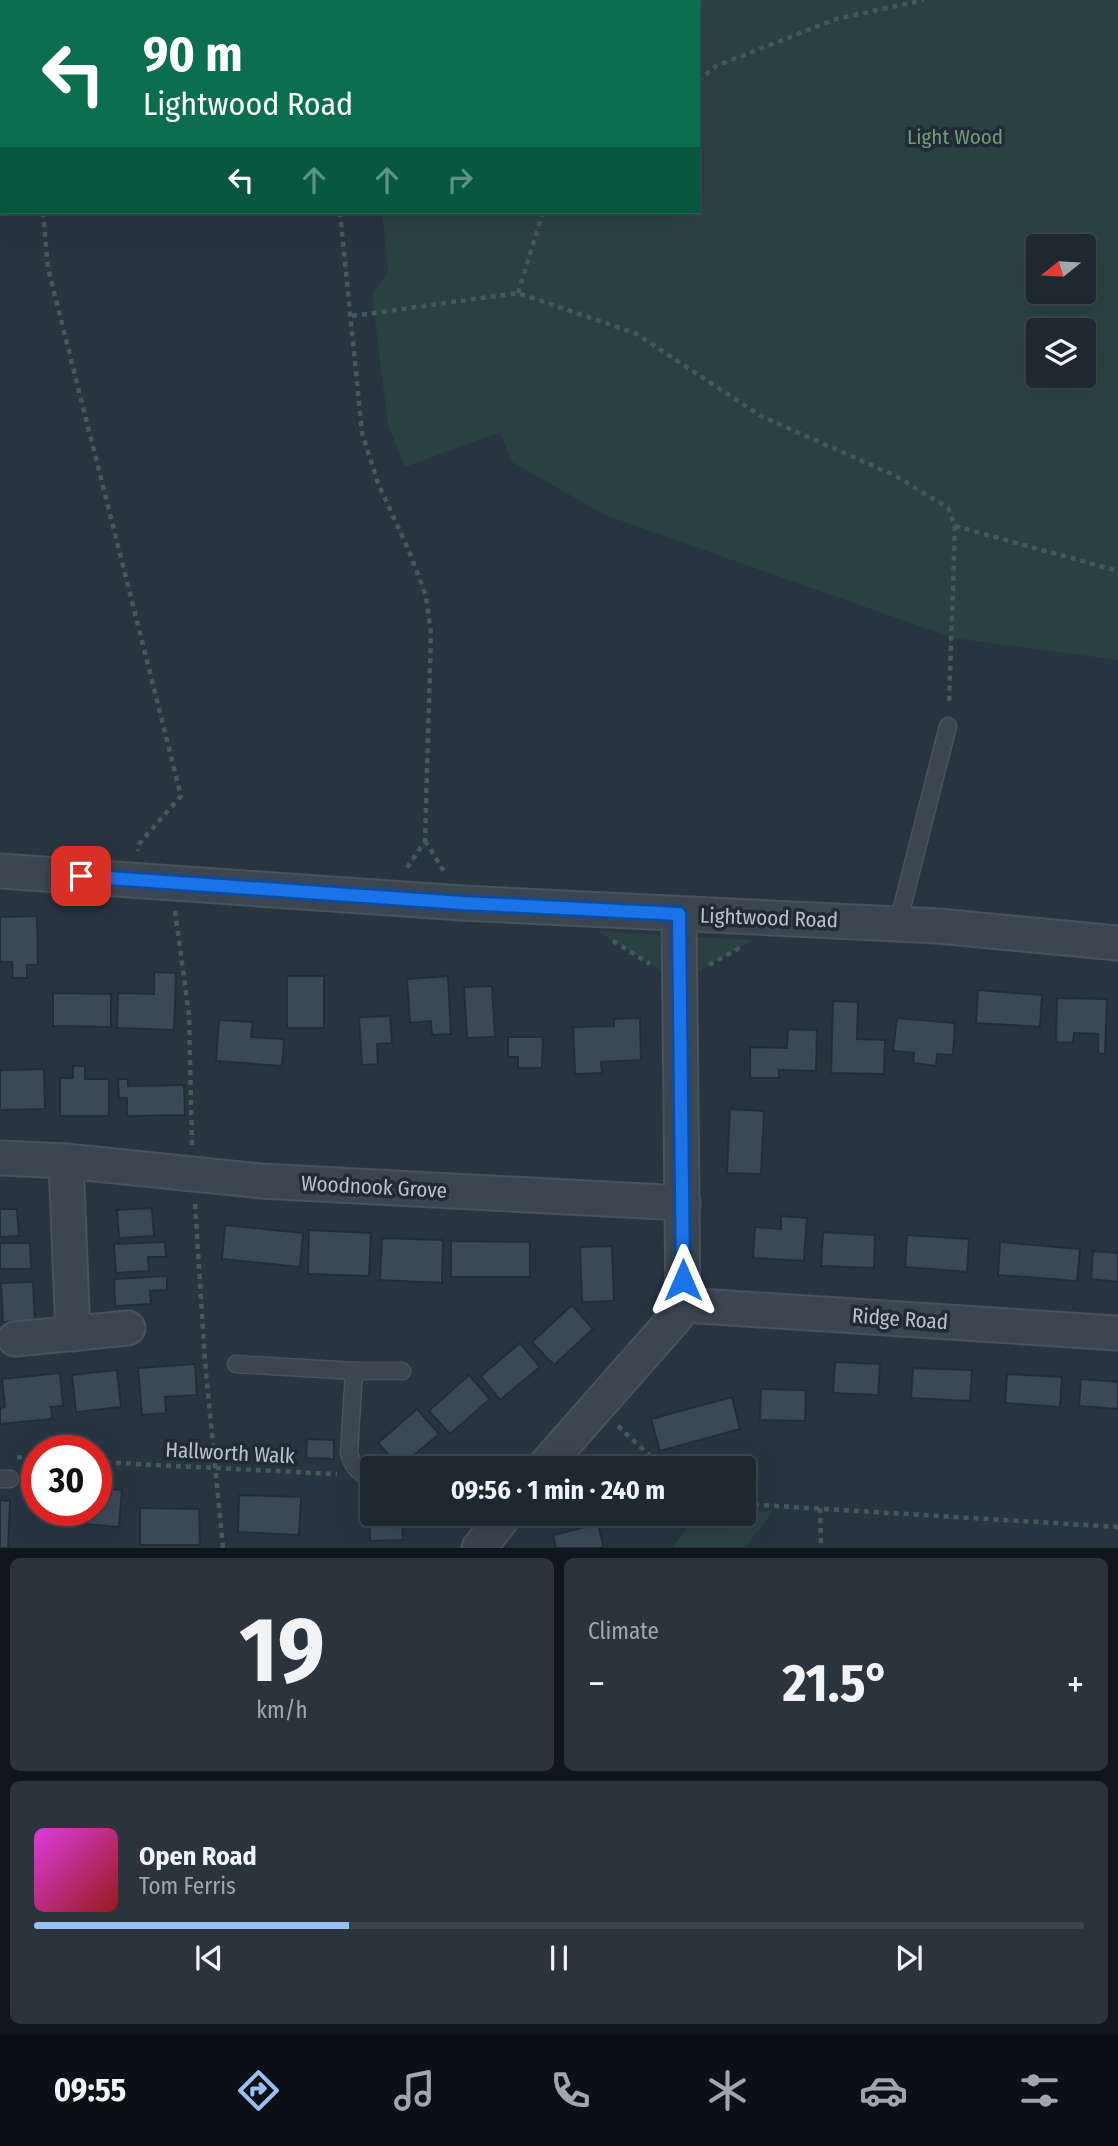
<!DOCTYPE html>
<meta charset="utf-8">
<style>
:root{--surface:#1e2831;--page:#2b343d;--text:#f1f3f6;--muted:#a1a6ab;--line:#3c444d;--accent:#97c1f2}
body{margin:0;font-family:"Fira Sans Condensed",sans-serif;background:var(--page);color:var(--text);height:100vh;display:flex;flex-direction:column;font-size:26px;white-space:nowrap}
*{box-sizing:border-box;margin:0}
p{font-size:23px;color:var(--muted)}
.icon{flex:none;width:38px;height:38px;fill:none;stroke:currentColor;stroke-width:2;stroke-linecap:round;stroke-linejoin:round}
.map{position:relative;height:1548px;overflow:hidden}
.sheet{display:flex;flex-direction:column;gap:10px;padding:10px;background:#10161b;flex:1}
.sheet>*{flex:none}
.top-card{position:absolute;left:0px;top:0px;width:700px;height:214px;box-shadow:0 7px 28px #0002,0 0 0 2px var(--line);background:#0b6e4f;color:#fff;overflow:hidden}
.needle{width:46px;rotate:252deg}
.tools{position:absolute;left:1026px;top:234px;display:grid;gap:14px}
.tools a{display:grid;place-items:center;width:70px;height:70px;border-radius:7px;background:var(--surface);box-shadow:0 7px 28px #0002,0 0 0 2px var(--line);font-size:35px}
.speed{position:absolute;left:21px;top:1435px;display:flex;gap:14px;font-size:35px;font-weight:700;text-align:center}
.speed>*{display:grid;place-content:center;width:91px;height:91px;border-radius:50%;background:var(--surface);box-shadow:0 7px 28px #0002,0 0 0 2px var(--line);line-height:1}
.speed .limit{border:10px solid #d22;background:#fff;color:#111}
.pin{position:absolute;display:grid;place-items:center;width:60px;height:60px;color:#fff;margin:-30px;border-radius:14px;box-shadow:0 4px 10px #0006}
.me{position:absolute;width:77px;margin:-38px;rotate:0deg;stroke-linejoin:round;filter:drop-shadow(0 0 5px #0008)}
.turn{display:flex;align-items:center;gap:24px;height:147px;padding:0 28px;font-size:32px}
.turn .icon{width:91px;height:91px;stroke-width:2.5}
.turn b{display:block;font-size:49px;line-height:60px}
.lanes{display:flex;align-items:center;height:66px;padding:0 28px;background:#0003;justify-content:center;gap:35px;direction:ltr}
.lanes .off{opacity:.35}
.big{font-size:52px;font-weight:700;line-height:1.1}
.sheet .widget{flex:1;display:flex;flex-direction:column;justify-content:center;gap:10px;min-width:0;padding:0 24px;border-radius:10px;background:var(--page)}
.sheet .dial{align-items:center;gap:0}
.dial b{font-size:91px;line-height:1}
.song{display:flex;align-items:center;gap:21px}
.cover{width:84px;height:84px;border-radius:10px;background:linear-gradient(135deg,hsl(300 70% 55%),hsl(0 70% 35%))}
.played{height:7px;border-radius:4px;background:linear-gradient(90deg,var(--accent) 30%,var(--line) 30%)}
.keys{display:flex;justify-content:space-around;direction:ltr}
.heat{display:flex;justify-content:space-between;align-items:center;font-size:38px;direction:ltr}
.sheet .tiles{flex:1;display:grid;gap:10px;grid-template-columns:1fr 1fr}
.widget:last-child{grid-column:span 2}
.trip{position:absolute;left:360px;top:1456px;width:396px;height:70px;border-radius:7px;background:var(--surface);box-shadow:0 7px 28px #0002,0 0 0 2px var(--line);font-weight:700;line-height:70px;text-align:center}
.tab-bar{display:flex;height:112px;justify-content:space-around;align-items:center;background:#0c1014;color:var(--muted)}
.tab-bar .icon{width:49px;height:49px}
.tab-bar .current{color:var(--accent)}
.tab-bar b{font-size:32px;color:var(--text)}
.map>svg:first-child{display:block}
</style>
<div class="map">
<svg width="1118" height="1548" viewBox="0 0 1118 1548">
<rect width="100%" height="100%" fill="#283541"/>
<!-- green -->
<g fill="#2a4142" fill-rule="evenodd">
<path d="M377,0H1118V660L953,638L605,515L512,462L500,432L405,467L388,425L372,295L388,271L382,212H698V2H377ZM1038,247H1083V292H1038ZM1038,331H1083V376H1038Z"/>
<path d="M597,931L753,940L680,982Z"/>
<path d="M744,1511H773L746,1547H672L698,1514H744Z"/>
</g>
<!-- building -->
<g fill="#3b4957" stroke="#232d38" stroke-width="2">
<path d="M37,916L38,965H27V978H13L12,962H0V917Z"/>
<path d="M154,972L176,973L174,1030L117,1028L118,993L154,994Z"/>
<rect x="287" y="976" width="37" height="52"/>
<path d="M448,976L451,1034L432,1035L431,1021L410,1023L407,979Z"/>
<path d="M492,986L495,1037L467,1038L464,987Z"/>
<path d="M978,990L1042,995L1040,1027L976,1023Z"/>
<path d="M53,993L111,994V1027L53,1026Z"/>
<path d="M1057,998L1107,999L1105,1054L1098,1053V1034L1074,1033L1073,1043L1056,1042Z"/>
<path d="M833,1001L858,1002L857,1039L885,1040L884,1074L831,1073Z"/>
<path d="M390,1016L392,1043L377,1044L378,1064L362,1065L359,1017Z"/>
<path d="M640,1018L641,1060L601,1062L602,1073L575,1074L573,1027L614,1026V1019Z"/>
<path d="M897,1018L955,1023L953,1055L937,1054L936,1066L913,1063L914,1053L893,1051Z"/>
<path d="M219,1020L253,1022L251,1037L284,1039L282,1066L216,1061Z"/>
<path d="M788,1029L817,1030L816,1071L779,1070V1078H750V1047L787,1048Z"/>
<path d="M508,1037H543L542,1068H518V1057H508Z"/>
<path d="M73,1066H85V1079H109V1116H60V1078H73Z"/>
<path d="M44,1069L45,1109L0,1110V1070Z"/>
<path d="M118,1079H128V1086L184,1085L185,1115L127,1116V1098H119Z"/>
<path d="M730,1109L764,1111L761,1174L727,1173Z"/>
<path d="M152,1208L154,1236L119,1238L117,1210Z"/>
<path d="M0,1209H17L19,1236L0,1237Z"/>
<path d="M781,1216L807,1218L804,1261L753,1258L755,1227L781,1229Z"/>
<path d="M225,1225L303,1233L300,1267L222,1259Z"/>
<path d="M309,1230L371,1233L369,1276L308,1274Z"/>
<path d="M823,1232L875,1235L874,1268L821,1266Z"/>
<path d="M907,1235L969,1239L967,1272L905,1267Z"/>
<path d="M382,1238L443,1240L442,1283L380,1280Z"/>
<path d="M451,1241L530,1242V1277H451Z"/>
<path d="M165,1242L166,1257H148L149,1271L116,1273L114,1244Z"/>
<path d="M1000,1242L1080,1249L1077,1281L998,1275Z"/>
<path d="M0,1243H30L31,1269H0Z"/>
<path d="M612,1246L614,1301L582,1302L580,1247Z"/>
<path d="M1093,1251L1118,1253V1282L1091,1279Z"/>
<path d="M167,1276V1290L150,1291L151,1304L115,1306L114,1279Z"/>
<path d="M33,1282L35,1321L3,1322L1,1283Z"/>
<path d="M572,1305L593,1329L554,1365L532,1342Z"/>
<path d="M520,1343L540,1367L500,1400L481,1376Z"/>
<path d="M835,1362L880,1364L878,1395L833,1393Z"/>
<path d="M195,1364L197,1395L165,1397L166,1413L142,1415L138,1368Z"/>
<path d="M913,1368L972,1370L970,1401L911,1398Z"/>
<path d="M117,1370L121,1407L76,1412L72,1375Z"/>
<path d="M60,1373L63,1406L51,1407L52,1419L0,1424V1408L5,1407L2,1379Z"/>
<path d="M1007,1374L1062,1377L1060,1407L1005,1403Z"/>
<path d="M469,1375L490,1399L450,1434L429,1411Z"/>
<path d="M1081,1379L1118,1382V1409L1079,1406Z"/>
<path d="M761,1389L806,1390L805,1421L760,1420Z"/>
<path d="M732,1397L740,1429L660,1451L651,1419Z"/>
<path d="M417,1409L439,1434L400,1467L378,1443Z"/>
<path d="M307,1439L334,1440V1459L306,1458Z"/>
<path d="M373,1485V1514H402L403,1540L370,1541L368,1486Z"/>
<path d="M96,1488L122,1490L119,1527L59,1522L60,1510H96Z"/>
<path d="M239,1495L301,1497L299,1535L238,1532Z"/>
<path d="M0,1500L10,1501L8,1548H0Z"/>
<path d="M140,1508L199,1509L200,1545H140Z"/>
<path d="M598,1524L604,1548H556L553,1535Z"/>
</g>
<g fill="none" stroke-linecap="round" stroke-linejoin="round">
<defs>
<g id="service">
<path d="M898,923L948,726"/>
<path d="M236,1364L354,1371H402"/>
<path d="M354,1371L349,1453C353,1467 358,1474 373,1477"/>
<path d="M0,1479H10"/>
</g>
<g id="minor">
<path d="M0,871L462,903L938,926L1118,943"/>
<path d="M0,1158L66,1161L261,1181L683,1203"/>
<path d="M66,1161L73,1334"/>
<path d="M683,1305L1118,1333"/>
<path d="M15,1339L128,1328"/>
<path d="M543,1468L676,1317L683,1305L679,914"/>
<path d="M479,1548L506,1514"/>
</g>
</defs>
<!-- service casing -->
<use href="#service" stroke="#49525d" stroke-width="19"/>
<!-- minor casing -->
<use href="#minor" stroke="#49525d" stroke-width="37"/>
<!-- path -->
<g stroke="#445a5a" stroke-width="4.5" stroke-dasharray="5 5" stroke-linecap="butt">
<path d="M21,0L22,2"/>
<path d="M347,2V0"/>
<path d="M698,81L716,66L836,19L924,0"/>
<path d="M43,212L48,268L181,796L139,844L138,851"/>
<path d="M340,212L362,433L378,483L409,551L426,596L431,634L425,841L406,869"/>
<path d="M518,293L543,212"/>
<path d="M352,316L518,293L635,333L761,416L896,476L948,508L955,526L949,705"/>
<path d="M955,526L1118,571"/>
<path d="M425,841L445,873"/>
<path d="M175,911L189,1015L192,1146"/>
<path d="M613,941L650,964"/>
<path d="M709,965L741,947"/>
<path d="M195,1204L205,1362L223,1548"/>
<path d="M618,1426L663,1468"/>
<path d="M17,1457L37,1458"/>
<path d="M96,1462L337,1474"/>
<path d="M744,1504L1118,1527"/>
<path d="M820,1508L821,1548"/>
</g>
<!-- service -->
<use href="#service" stroke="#3c4651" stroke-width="16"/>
<!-- minor -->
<use href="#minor" stroke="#3c4651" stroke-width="33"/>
</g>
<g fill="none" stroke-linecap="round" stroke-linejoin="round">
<defs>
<path id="route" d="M81,876L462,903L679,914L683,1280"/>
</defs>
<!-- route casing -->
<use href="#route" stroke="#114b97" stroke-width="18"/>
<!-- route -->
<use href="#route" stroke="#1a73e8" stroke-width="12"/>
</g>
<g text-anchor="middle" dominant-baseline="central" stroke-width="7" stroke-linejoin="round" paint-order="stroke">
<!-- park labels -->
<g font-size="21" fill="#729a78" stroke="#212b36">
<text x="955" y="137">Light Wood</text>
</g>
<!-- street labels -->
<g font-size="21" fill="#b9c1cb" stroke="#212b36">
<text transform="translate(769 918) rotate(2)">Lightwood Road</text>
<text transform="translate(374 1187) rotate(3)">Woodnook Grove</text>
<text transform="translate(900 1319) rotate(4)">Ridge Road</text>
<text transform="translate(230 1453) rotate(3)">Hallworth Walk</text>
</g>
</g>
</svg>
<div class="tools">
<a><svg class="needle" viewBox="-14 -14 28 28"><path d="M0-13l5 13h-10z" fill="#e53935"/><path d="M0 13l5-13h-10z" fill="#a1a6ab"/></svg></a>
<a><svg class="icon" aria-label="layers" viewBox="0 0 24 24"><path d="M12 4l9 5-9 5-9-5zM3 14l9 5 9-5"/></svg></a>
</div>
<div class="speed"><div class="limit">30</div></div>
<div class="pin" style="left:81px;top:876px;background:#d93025"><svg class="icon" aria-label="arrive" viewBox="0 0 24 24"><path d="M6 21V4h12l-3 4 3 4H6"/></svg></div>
<svg class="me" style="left:683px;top:1280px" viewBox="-20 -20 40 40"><path d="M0-17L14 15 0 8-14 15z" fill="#1a73e8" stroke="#fff" stroke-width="4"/></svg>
<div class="trip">09:56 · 1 min · 240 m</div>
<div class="top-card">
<div class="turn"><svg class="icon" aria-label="left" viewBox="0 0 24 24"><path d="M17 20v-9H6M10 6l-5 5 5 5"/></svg><div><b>90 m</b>Lightwood Road</div></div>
<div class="lanes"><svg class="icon" aria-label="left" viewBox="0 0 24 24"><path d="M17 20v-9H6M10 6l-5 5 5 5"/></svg><svg class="icon off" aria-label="ahead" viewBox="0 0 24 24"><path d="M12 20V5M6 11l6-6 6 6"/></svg><svg class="icon off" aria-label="ahead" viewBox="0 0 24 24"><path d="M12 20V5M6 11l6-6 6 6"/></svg><svg class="icon off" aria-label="right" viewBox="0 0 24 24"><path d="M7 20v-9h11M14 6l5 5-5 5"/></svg></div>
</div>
</div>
<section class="sheet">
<div class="tiles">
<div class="widget dial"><b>19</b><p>km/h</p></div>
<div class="widget"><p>Climate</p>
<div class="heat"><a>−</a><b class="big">21.5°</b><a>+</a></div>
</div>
<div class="widget">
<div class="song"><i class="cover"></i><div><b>Open Road</b><p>Tom Ferris</p></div></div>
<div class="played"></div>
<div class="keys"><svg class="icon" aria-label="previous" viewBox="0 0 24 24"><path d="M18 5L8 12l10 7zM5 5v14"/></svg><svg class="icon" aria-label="pause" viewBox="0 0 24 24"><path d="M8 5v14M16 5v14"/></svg><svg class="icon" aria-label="next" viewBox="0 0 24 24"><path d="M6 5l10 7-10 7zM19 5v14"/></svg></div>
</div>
</div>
</section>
<nav class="tab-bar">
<b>09:55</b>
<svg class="icon current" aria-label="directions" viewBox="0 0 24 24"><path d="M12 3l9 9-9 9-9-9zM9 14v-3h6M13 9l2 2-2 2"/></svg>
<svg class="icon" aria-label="music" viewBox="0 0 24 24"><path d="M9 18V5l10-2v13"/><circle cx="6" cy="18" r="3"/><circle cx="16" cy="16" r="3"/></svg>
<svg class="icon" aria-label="phone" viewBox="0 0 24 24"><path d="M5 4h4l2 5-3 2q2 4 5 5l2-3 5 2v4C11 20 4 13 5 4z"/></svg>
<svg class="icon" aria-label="climate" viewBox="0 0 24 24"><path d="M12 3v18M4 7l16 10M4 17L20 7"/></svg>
<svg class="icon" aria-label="car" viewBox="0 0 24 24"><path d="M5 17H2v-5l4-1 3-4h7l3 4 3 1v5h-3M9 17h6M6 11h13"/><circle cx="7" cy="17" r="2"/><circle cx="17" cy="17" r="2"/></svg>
<svg class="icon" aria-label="filters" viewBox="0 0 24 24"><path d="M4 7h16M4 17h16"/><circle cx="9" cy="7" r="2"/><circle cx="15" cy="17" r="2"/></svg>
</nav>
